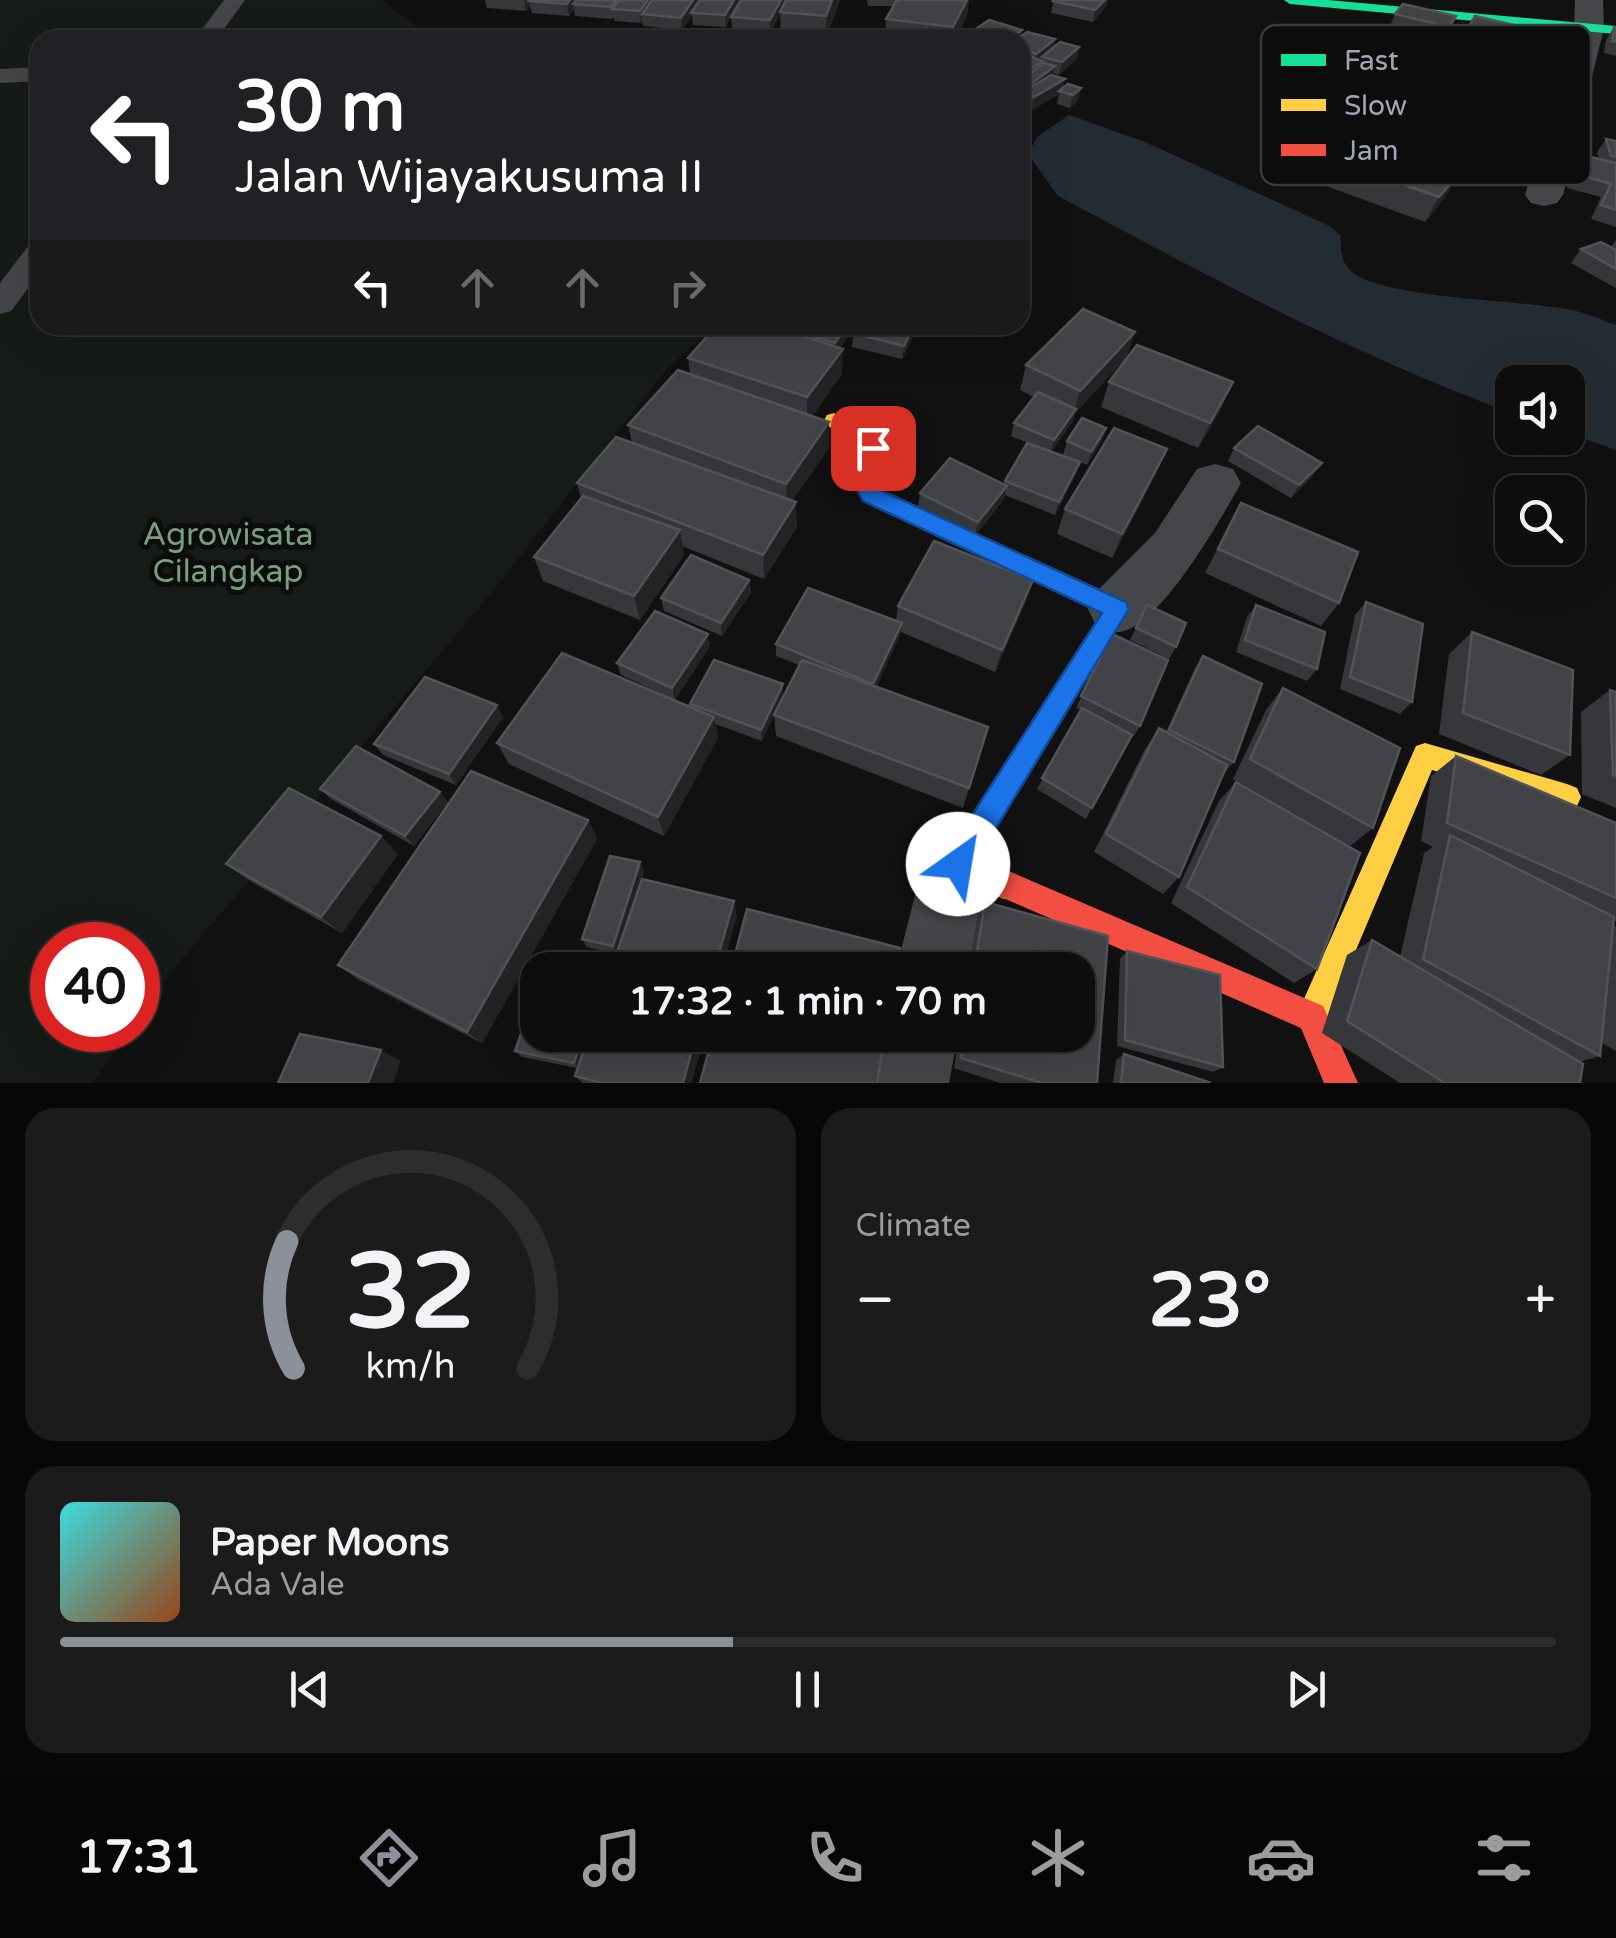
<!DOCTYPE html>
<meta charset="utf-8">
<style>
:root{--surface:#0d0d0d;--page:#1b1b1b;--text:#f1f3f6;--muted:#9a9c9d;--line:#2d2d2e;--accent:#8c9099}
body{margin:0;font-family:"Varela Round",sans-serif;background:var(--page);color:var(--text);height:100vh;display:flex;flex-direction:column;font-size:38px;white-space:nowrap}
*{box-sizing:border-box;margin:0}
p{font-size:32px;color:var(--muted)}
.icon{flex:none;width:55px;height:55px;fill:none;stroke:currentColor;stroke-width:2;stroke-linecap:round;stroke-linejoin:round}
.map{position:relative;height:1083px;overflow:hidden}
.details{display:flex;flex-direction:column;gap:25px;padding:25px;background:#070707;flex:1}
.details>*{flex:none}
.hud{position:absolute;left:30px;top:30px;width:1000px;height:305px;border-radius:30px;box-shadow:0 10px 40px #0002,0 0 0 2px var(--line);background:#202124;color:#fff;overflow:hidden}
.controls{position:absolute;left:1495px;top:365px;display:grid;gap:20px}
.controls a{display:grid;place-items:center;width:90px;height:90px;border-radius:20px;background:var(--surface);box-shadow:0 10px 40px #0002,0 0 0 2px var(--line);font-size:50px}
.speed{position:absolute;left:30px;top:922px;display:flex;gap:20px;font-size:50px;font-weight:700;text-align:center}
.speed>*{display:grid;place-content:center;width:130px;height:130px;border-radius:50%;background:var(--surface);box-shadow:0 10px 40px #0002,0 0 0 2px var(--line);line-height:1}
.speed .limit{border:15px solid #d22;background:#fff;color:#111}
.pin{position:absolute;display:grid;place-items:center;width:85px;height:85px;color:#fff;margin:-42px;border-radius:20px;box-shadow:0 5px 15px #0006}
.me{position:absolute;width:110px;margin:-55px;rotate:32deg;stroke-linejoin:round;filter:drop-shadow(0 0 8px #0008)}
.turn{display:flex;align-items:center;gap:35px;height:210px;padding:0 40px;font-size:45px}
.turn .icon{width:130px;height:130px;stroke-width:2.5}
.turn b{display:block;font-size:70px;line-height:85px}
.lanes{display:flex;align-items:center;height:95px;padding:0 40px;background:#0003;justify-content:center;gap:50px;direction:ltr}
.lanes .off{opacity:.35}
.big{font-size:75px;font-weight:700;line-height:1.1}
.details .card{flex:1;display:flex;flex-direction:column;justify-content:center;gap:15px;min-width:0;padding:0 35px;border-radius:30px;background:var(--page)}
.details .dial{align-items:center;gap:0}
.dial svg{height:260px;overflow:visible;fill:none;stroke:var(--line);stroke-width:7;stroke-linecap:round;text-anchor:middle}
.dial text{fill:var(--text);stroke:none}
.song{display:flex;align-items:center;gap:30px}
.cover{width:120px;height:120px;border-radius:15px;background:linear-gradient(135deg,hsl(180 70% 55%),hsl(20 70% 35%))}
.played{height:10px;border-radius:5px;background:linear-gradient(90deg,var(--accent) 45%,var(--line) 45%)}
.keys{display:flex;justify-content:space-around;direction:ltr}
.heat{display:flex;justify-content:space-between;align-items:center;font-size:55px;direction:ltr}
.details .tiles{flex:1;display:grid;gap:25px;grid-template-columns:1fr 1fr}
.card:last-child{grid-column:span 2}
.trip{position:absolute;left:520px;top:952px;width:575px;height:100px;border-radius:30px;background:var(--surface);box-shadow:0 10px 40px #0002,0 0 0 2px var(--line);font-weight:700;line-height:100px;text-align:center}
.dock{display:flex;height:160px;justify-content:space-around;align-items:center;background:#050505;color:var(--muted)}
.dock .icon{width:70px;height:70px}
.dock .selected{color:var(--accent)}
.dock b{font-size:45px;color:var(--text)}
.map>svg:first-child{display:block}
</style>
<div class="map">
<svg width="1616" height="1083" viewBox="0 0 1616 1083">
<rect width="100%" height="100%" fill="#111"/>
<!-- green -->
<path fill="#161b17" d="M0,0H382L423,32L532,40H40V325H719L671,364L483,603L172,971L138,1019V945H52V1030H130L92,1083H0Z"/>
<!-- water -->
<path fill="#242c33" d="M1069,115L1145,142L1330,226L1341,236C1340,249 1341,263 1352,272C1385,299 1524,300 1572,310C1587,313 1602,320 1616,325V450L1568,433V382H1512V413C1355,356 1206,275 1058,196L1028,154L1037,137Z"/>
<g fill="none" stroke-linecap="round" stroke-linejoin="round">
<!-- lane -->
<g fill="#45464a" fill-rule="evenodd">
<path d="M224,0H245L216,40H194Z"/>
<path d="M40,67V81L0,83V69Z"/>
<path d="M40,242V272L11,311L0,314V283L29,245Z"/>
</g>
<!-- street -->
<g fill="#45464a" fill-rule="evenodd">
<path d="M1575,0H1603L1604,28L1563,195L1557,203L1544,206L1531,203L1525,195L1574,28Z"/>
<path d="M1215,464L1233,469L1241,483C1222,517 1159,629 1119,632C1112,633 1103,628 1096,626L1088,609L1096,592L1155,533L1197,469Z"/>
<path d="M958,829L983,839L993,864L972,970H896L923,864L933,839Z"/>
<path d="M880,1035H958L949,1083H867Z"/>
</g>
<!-- fast -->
<path fill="#16e098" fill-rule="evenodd" d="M1284,0H1328L1616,26V34L1290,4Z"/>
<!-- slow -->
<g fill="#ffcf43" fill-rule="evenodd">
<path d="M834,413L883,448L884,456L875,482L878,490L1125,602L1129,609L978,858L1014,874L1019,884L1014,894L1004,899L948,874L944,864L1102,613L862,501L853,482L863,451L827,425L824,420L827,415Z"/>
<path d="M1425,743L1567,784L1577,788L1581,797L1577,806L1567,810L1432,770L1323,1028L1312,1033L1301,1028L1296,1017L1416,746Z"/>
</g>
<!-- jam -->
<path fill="#f24e42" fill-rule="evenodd" d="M1004,869L1323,1006L1358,1083H1324L1301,1028L994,894L989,884L994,874Z"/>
</g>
<!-- wall -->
<g fill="#36373a">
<path d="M485,0H739L726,27L693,25L692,15L682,30L643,26L642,21L641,23L614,21V17L612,19L575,16L574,10L569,16L532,13L530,6L526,11L487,8Z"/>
<path d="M840,0L826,38L781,34L780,13L771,32L732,29L731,17Z"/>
<path d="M867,0H969L967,16L955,40H885L886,19L894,6H868Z"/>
<path d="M1054,0H1108L1106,7L1093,22L1051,13Z"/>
<path d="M1395,14L1456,16L1447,33L1464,36L1475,16L1535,30L1524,51L1564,86L1556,99L1506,87L1521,54L1511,52L1508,76L1501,88L1465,81L1471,51L1475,43L1466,41L1461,68L1454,81L1412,72L1420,41L1423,34L1390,26Z"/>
<path d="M1614,27L1616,28V56L1604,53L1606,40Z"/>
<path d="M1022,30V36L1055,39L1054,47H1079L1077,59L1059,75L1053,73V75L1078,100L1070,108L1057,104L1059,94L1032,110L1021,105L1020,40H963L967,37L968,34Z"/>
<path d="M1377,104L1485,133L1464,167L1457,174L1458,175L1444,199L1425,222L1326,186L1338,162L1344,155L1355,133L1369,121Z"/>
<path d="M1606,139L1616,141V227L1591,219L1601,197L1567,188L1573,168L1582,155L1599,159L1597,152Z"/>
<path d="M1616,240V288L1571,263L1581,249L1611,247Z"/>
<path d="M717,325H856L840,348L842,374L812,416L829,448L792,501L797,527L764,579L682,546L684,555L640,620L543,581L534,557L581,498L577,483L632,443L628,425L690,374L688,358Z"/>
<path d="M858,325H930L927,332L915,329L914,335L902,359L852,347L853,333Z"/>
<path d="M1135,332L1126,358L1075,413L1072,422L1051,452L1080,462L1075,476L1055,515L1005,495L1004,499L975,536L918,506L920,493L1004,484L1028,443L1011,436L1014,423L1034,397L1020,390L1026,365Z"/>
<path d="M1109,382L1222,407L1198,448L1101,407Z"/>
<path d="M1106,428L1101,442L1087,465L1063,455L1067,441Z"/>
<path d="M1234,448L1313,476L1291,498L1228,461Z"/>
<path d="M1156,474L1112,558L1057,534L1065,509Z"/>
<path d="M1241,503L1339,603L1321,626L1205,573Z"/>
<path d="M749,580L751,592L722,636L664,611L661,598Z"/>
<path d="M1366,602L1412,702L1400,714L1340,689L1355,615Z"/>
<path d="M1025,603L995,672L901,632L876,687L988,727L963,808L776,736L774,715L799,665L776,656V644L896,621L898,606Z"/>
<path d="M1147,605L1176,647L1169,659L1130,640Z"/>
<path d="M1256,605L1317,669L1307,681L1236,652L1247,617Z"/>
<path d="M1472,632L1570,755L1541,775L1439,734L1449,654Z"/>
<path d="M1112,634L1140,726L1133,737L1131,736L1086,819L1037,789L1081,710L1076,708Z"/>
<path d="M710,646L675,700L621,675L617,663Z"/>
<path d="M1203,656L1234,762L1224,773L1179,877L1163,894L1094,852L1145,749L1159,728L1166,732L1195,668Z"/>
<path d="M783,684V695L762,741L715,724L718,738L664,836L509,764L497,743L691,708L690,704Z"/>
<path d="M1283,688L1373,828L1350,846L1233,779L1266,710Z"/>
<path d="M1610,690L1616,692V808L1582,794L1581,712Z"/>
<path d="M503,717L456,785L383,755L374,744Z"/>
<path d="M1456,756L1616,823V921L1614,920L1613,928L1616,926V1051L1602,1043L1600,1056L1579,1062L1580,1083H1400L1322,1033L1347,955L1372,940L1400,957L1424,853L1433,847L1421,841L1431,776Z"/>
<path d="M1236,782L1317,969L1294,983L1171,903L1219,801Z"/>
<path d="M320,789L448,802L414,846L331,799Z"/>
<path d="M588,820L597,839L482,1043L359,980L338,965Z"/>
<path d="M398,854L342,933L250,881L226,864Z"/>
<path d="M640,862L644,872L629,919L737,917L616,954L587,947L582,939Z"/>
<path d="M985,902L1108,936L1097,1083H1000L954,1068L959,1035H1078V970H969L977,918Z"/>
<path d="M1127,951L1223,1067L1213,1072L1117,1046L1120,959Z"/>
<path d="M538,1035H705L691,1083H583L575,1076L577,1068L522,1057L515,1051Z"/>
<path d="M1124,1054L1211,1083H1113L1116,1060Z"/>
</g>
<!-- shaded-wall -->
<g fill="#222324">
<path d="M524,0H536L529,1L530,6L526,11Z"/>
<path d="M570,0H582L573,4L574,10L569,16L567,4Z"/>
<path d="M648,0H654L642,14L641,23L640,11Z"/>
<path d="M693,0H701L691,13L692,15L682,30L681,18Z"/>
<path d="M734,0H739V3L726,27L725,15Z"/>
<path d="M781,0H786V2L771,32L770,20Z"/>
<path d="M832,0H840L826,38V16Z"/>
<path d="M967,0H969L967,16L955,40H952L953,27Z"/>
<path d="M1105,0H1108L1106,7L1093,22L1095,10Z"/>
<path d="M1022,30L1020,43V40H1008Z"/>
<path d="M1055,39L1053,52L1042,57L1041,61L1034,66L1036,54Z"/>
<path d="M1079,47L1077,59L1059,75L1062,62Z"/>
<path d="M1043,61L1041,73L1020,87L1022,75Z"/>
<path d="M1055,66L1052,78L1023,92L1021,103L1023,90Z"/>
<path d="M1065,79L1063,92L1059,91V94L1032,110L1034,97Z"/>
<path d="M1081,88L1078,100L1070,108L1073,95Z"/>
<path d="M1479,142L1464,167L1439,192L1454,168Z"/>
<path d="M1458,175L1444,199L1425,222L1439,197Z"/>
<path d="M847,325H856L834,356L835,343Z"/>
<path d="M914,325H915L914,335L902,359L904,346Z"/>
<path d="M1135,332L1126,358L1075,413L1072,422L1050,453L1054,440L1073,414L1080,391Z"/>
<path d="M843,349L842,374L807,422V397Z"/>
<path d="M1233,382L1222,407L1198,448L1210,423Z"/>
<path d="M829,422V448L787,509L786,484Z"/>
<path d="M1106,428L1101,442L1087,465L1091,452Z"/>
<path d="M1167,449L1156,474L1112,558L1122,534Z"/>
<path d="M1080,462L1075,476L1055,515L1059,502Z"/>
<path d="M1322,463L1313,476L1291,498L1299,485Z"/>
<path d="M1007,486L1004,499L975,536L978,522Z"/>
<path d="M796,502L797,527L764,579L763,555Z"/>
<path d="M680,530L684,555L640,620L634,596Z"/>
<path d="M749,580L751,592L722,636L721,623Z"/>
<path d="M1033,580L1025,603L995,672L1002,650Z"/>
<path d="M902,623L900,636L872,696L873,684Z"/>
<path d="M708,634L710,646L675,700L672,688Z"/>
<path d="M783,684V695L762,741L761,730Z"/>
<path d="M497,705L503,717L456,785L449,774Z"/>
<path d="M714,717L718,738L664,836L658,817Z"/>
<path d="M440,792L448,802L414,846L405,836Z"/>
<path d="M588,820L597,839L482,1043L467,1032Z"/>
<path d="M381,836L398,854L342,933L321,917Z"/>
<path d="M640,862L644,872L617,954L613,946Z"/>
<path d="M734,901L737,917L722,970H714Z"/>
<path d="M583,1035H590L580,1068L574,1063Z"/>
<path d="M696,1035H705L691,1083H683Z"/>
<path d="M381,1050L401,1061L393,1083H368Z"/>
</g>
<!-- building -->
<g fill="#424347" stroke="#505358" stroke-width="2.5">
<path d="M530,0H570L567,4L529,1Z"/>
<path d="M576,0H616L611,7L573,4Z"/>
<path d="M619,0H648L640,11L612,9Z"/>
<path d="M652,0H693L681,18L642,14Z"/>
<path d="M700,0H734L725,15L691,13Z"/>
<path d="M741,0H781L770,20L731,17Z"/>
<path d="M786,0H832L826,16L780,12Z"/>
<path d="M897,0H967L953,27L886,19Z"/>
<path d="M1054,0H1105L1095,10L1053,1Z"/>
<path d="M1403,4L1456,16L1449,27L1395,14Z"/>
<path d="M1475,16L1535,30L1529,42L1468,28Z"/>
<path d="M989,20L1022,30L1008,40H988L968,34Z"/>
<path d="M1614,27L1616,28V42L1612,41Z"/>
<path d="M1027,32L1055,39L1036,54L1020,49V40H1016Z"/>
<path d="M1060,42L1079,47L1062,62L1042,57Z"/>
<path d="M1020,53L1043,61L1022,75L1020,74Z"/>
<path d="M1044,63L1055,66L1023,90L1020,89V81Z"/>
<path d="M1051,75L1065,79L1034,97L1023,92Z"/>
<path d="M1068,84L1081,88L1073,95L1059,91Z"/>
<path d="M1606,139L1616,141V157L1611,156Z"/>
<path d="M1358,141L1458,175L1439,197L1338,162Z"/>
<path d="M1582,155L1616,163V210L1601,205L1611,184L1576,174Z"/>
<path d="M1601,242L1616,250V269L1581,249Z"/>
<path d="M1083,309L1135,332L1080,391L1026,365Z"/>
<path d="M717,325H769L843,349L807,397L688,358Z"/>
<path d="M776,325H847L835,343Z"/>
<path d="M858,325H914L904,346L853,333Z"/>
<path d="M1137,345L1233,382L1210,423L1109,382Z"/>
<path d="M678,370L829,422L786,484L628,425Z"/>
<path d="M1038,392L1076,409L1054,440L1014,423Z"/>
<path d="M1082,418L1106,428L1091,452L1067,441Z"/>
<path d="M1258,426L1322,463L1299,485L1234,448Z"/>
<path d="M1114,428L1167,449L1122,534L1065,509Z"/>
<path d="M616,437L796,502L763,555L577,483Z"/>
<path d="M1027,443L1080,462L1059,502L1005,481Z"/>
<path d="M950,458L1007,486L978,522L920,493Z"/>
<path d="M583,496L680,530L634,596L534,557Z"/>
<path d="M1241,503L1358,552L1339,603L1218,549Z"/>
<path d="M934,541L1033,580L1002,650L898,606Z"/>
<path d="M691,555L749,580L721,623L661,598Z"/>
<path d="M808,588L902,623L873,684L776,644Z"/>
<path d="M1366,602L1423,624L1412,702L1350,677Z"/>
<path d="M1147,605L1186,623L1176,647L1136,628Z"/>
<path d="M1256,605L1325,632L1317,669L1245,640Z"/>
<path d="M655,611L708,634L672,688L617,663Z"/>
<path d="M1472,632L1573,670L1570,755L1463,713Z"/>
<path d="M1112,634L1168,660L1140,726L1081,696Z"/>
<path d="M562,653L714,717L658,817L497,743Z"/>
<path d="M1203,656L1262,684L1234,762L1169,730Z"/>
<path d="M714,660L783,684L761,730L690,704Z"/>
<path d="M802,660L988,727L969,788L774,715Z"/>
<path d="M425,677L497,705L449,774L374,744Z"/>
<path d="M1283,688L1400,748L1373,828L1250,759Z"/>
<path d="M1610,690L1616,692V776L1613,775Z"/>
<path d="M1082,708L1132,735L1092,808L1042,778Z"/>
<path d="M1159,728L1227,765L1179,877L1106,834Z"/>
<path d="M356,746L440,792L405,836L320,789Z"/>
<path d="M1456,756L1616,823V898L1447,823Z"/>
<path d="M471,771L588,820L467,1032L338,965Z"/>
<path d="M1236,782L1360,853L1317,969L1187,887Z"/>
<path d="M289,788L381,836L321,917L226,864Z"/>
<path d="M1450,835L1614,917L1600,1056L1423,959Z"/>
<path d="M610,856L640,862L613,946L582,939Z"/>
<path d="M642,879L734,901L714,970H611Z"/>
<path d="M985,902L1108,936L1097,1083H1042L961,1058L964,1035H1078V970H974Z"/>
<path d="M747,909L900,948L896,970H731Z"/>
<path d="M1372,940L1583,1064L1580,1083H1445L1347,1021Z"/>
<path d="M1127,951L1220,975L1223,1067L1125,1040Z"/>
<path d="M547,957L603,970H543Z"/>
<path d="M538,985V1035H583L574,1063L515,1051Z"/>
<path d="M300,1034L381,1050L368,1083H278Z"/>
<path d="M589,1035H696L683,1083H602L575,1076Z"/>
<path d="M713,1035H885L877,1083H700Z"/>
<path d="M1124,1054L1211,1083H1121Z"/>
</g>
<!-- route -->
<path fill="#1a73e8" stroke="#114b97" stroke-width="2.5" d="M873,440L880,442L885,456L875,482L878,489L1126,602L1129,609L968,874L958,879L947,874L943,864L947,854L1102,613L863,501L853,482L864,456L863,448Z"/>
<g text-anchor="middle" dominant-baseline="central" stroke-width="10" stroke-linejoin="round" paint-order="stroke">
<!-- park labels -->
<g font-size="32" fill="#76a07a" stroke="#0c0c0d">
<text x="228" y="535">Agrowisata<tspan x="228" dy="37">Cilangkap</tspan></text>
</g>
</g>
<!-- legend -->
<rect x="1261" y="25" width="330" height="160" rx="15" fill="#0c0c0d" stroke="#393a3f" stroke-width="2.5"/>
<rect x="1281" y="54" width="45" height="12" fill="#16e098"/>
<rect x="1281" y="99" width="45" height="12" fill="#ffcf43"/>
<rect x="1281" y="144" width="45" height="12" fill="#f24e42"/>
<g font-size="28" fill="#a1a6b4">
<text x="1344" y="70">Fast</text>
<text x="1344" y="115">Slow</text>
<text x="1344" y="160">Jam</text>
</g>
</svg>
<div class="controls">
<a><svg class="icon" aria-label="sound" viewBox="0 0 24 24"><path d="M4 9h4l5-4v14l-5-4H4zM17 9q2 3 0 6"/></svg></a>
<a><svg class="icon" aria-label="search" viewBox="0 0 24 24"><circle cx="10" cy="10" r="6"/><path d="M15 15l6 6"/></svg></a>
</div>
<div class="speed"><div class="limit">40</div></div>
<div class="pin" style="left:873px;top:448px;background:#d93025"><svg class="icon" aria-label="arrive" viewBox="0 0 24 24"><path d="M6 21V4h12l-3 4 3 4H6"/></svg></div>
<svg class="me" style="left:958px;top:864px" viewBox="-20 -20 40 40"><circle r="19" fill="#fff"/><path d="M0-13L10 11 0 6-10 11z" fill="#1a73e8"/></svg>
<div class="trip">17:32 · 1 min · 70 m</div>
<div class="hud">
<div class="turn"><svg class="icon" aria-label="left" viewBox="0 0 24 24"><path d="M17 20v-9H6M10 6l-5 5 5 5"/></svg><div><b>30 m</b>Jalan Wijayakusuma II</div></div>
<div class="lanes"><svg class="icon" aria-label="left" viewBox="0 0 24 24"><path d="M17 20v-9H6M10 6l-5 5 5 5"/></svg><svg class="icon off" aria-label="ahead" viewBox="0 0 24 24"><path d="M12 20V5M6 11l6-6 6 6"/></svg><svg class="icon off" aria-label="ahead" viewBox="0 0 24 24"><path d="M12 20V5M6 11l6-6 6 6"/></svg><svg class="icon off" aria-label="right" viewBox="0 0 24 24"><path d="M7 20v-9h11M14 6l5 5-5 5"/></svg></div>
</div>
</div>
<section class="details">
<div class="tiles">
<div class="card dial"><svg viewBox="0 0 100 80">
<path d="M14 69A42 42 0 1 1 86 69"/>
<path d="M14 69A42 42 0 0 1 12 30" stroke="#8c9099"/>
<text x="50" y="56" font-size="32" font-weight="700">32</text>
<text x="50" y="72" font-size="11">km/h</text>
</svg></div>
<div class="card"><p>Climate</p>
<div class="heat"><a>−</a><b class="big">23°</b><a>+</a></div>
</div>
<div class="card">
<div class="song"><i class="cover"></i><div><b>Paper Moons</b><p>Ada Vale</p></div></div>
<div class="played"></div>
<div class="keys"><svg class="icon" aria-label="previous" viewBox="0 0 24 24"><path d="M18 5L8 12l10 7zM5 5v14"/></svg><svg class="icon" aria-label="pause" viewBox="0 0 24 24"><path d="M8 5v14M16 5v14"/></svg><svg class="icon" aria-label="next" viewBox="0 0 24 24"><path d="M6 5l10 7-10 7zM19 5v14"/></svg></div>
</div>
</div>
</section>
<nav class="dock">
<b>17:31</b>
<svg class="icon selected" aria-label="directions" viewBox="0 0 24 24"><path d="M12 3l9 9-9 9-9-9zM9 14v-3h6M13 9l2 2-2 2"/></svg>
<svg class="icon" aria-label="music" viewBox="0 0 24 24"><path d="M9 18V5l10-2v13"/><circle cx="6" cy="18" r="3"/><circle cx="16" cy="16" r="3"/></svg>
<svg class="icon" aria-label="phone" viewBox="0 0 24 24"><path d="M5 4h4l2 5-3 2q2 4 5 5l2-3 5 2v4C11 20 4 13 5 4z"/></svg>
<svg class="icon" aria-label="climate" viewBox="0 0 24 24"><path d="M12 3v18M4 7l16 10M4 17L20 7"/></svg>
<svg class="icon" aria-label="car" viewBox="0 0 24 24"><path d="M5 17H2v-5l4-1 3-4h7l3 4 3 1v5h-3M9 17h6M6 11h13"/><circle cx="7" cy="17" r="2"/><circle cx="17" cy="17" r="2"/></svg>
<svg class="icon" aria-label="filters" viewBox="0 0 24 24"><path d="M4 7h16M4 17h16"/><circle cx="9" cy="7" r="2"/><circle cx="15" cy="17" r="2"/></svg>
</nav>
